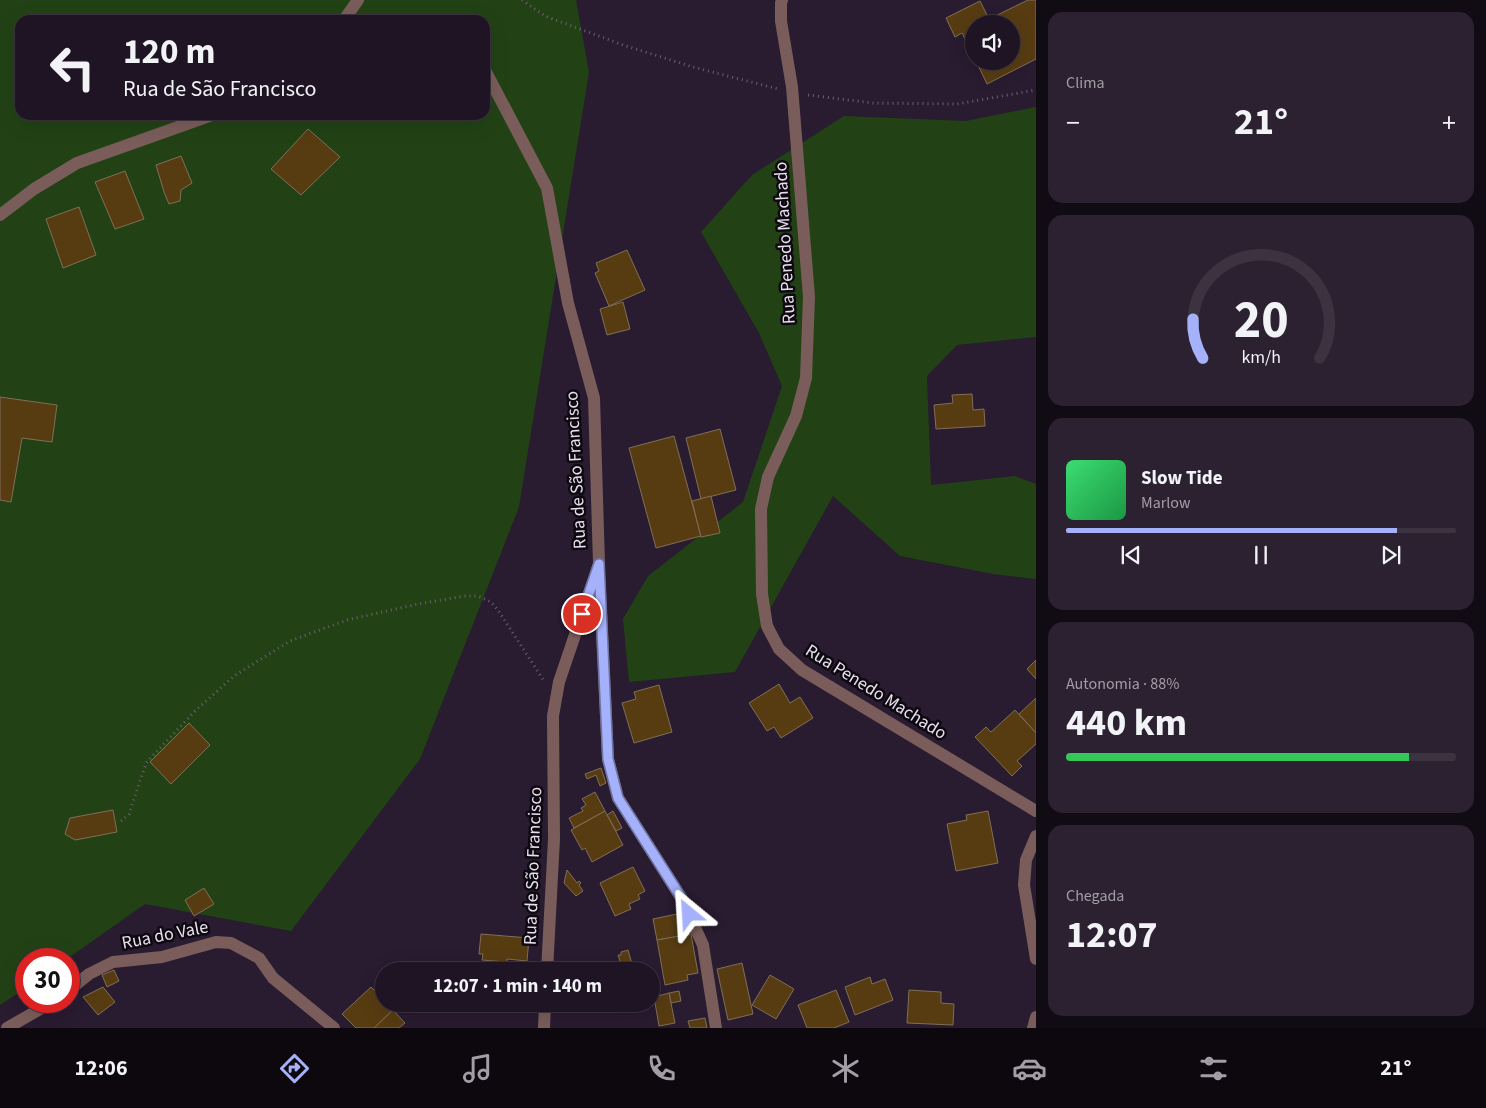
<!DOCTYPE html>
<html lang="pt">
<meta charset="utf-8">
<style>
:root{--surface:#1f1424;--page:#2c2131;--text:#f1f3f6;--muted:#a19ea6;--line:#3c3341;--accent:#a6b1fc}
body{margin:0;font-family:"Source Sans 3",sans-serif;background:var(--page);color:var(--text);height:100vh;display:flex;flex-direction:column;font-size:19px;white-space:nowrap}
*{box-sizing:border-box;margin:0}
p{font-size:16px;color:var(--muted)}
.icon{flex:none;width:28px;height:28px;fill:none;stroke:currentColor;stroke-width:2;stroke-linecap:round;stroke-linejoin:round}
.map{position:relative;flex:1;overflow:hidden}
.details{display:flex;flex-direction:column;gap:12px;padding:12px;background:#110b14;width:450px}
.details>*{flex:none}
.guide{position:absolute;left:15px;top:15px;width:475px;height:105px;border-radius:15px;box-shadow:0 5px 20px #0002,0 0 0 1px var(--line);background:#1f1424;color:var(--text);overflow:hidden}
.controls{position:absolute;left:965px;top:15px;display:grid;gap:10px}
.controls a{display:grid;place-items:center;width:55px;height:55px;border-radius:50%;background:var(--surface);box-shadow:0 5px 20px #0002,0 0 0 1px var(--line);font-size:25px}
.speed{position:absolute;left:15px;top:948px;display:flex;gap:10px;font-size:25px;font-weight:700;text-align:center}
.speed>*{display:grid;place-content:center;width:65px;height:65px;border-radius:50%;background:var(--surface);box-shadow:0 5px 20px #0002,0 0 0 1px var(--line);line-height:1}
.speed .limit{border:8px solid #d22;background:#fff;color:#111}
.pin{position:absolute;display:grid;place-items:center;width:42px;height:42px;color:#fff;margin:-21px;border:2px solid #fff;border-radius:50%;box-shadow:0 1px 5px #0007}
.me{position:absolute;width:55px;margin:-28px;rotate:333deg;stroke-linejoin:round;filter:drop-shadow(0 0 4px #0008)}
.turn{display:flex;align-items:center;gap:18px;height:105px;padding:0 25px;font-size:22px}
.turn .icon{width:65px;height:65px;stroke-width:2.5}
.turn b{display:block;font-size:35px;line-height:42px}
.big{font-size:38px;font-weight:700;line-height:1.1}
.details .widget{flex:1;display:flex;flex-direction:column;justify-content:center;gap:8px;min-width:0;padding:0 18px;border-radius:15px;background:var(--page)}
.details .dial{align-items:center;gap:0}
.dial svg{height:130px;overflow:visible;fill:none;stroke:var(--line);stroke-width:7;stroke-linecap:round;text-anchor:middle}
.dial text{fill:var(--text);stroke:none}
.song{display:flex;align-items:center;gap:15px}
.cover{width:60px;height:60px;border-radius:8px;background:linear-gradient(135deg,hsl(140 70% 55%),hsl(140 70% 35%))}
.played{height:5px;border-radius:2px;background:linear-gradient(90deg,var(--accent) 85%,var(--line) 85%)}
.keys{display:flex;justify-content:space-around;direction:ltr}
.heat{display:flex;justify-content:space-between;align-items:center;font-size:28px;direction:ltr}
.charge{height:8px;border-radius:4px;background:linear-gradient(90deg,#34c759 88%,var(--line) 0)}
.trip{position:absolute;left:375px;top:962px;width:285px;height:50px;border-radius:25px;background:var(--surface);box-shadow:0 5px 20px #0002,0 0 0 1px var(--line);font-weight:700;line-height:50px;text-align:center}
.tab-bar{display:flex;height:80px;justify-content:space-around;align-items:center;background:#0c080e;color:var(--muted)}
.tab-bar .icon{width:35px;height:35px}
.tab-bar .current{color:var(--accent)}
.tab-bar b{font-size:22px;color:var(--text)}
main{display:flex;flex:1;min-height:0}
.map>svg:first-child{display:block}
</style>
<main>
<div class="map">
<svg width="1036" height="1028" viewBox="0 0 1036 1028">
<rect width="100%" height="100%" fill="#291b30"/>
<!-- green -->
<g fill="#224215" fill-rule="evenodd">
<path d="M0,0H576L589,72L519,507L420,759L291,931L145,904L67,959H26V988L0,1005ZM20,20H485V115H20Z"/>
<path d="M1036,107V337L957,345L927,376L931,485L1015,476L1036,484V579L993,574L900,556L833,496L735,672L629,682L623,619L648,576L743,502L782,386L759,333L701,232L752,175L844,116L966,121Z"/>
</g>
<!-- building -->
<g fill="#573c12" stroke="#806f57">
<path d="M1028,0H1036V59L987,84L976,61H1011V24H974V57L962,33L955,37L946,18L980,1L989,19Z"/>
<path d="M308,129L340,157L301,195L271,169Z"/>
<path d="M181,156L192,183L181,190L180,201L169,204L164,192L156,165Z"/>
<path d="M125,171L144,219L115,229L95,182Z"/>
<path d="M79,207L96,255L63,268L46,219Z"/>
<path d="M627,250L645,290L609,306L595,273L599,271L596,263Z"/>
<path d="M623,302L630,329L607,335L600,309Z"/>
<path d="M972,394L973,410L984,409L985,426L936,429L934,405L953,403L952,395Z"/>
<path d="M0,397L57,405L52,442L22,438L11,502L0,500Z"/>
<path d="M720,429L736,490L701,499L686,438Z"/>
<path d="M674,436L701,536L656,548L629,448Z"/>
<path d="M711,496L720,533L701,537L692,501Z"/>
<path d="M1036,660V679L1027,669Z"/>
<path d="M779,684L790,703L800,697L813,718L781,738L774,727L767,731L749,703Z"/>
<path d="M659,685L672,732L634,743L622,703L636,699L634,692Z"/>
<path d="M1036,698V733L1019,714Z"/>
<path d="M1015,710L1036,733V744L1017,761L1022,766L1012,776L975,737L986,727L991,732Z"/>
<path d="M189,723L210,745L171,784L150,762Z"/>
<path d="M601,768L606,783L600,786L596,775L587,779L585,774Z"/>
<path d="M595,792L605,811L574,828L569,818L583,811L581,808L586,805L582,799Z"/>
<path d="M113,810L117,832L75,840L65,834L70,818Z"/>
<path d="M605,811L623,845L592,862L585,848L582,850L571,830Z"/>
<path d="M613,811L622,828L616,831L607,815Z"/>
<path d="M988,811L998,863L956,871L947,824L967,820L966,815Z"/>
<path d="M633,867L645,891L638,895L640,899L629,904L631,909L615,916L600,883Z"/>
<path d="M567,870L577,883L579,881L581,883L579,885L583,891L576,896L564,883Z"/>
<path d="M204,888L214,904L194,916L185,900Z"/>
<path d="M677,914L687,935L657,940L653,919Z"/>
<path d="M481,934L529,938L527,961L507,959V962L482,960L483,954H479Z"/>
<path d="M691,934L698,973L687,975L688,980L665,985L657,940Z"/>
<path d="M628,950L634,971H623L618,955H621V952Z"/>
<path d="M742,963L753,1014L728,1020L717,969Z"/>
<path d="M114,970L119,981L107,987L102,975Z"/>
<path d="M770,975L794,989L776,1019L752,1005Z"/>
<path d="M870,977L872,984L885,979L893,1000L855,1015L845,987Z"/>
<path d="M103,987L115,1002L98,1015L83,997Z"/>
<path d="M371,987L384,1000V1004H387L393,1010L374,1028H356L342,1014Z"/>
<path d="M836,990L849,1022L834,1028H807L798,1005Z"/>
<path d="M909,990L941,992V1003L954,1004L953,1025L907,1023Z"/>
<path d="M679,991L681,1001L671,1003L669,993Z"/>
<path d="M669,993L675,1023L659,1026L654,997Z"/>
<path d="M393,1010L405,1023L399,1028H374Z"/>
<path d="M705,1018L707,1028H690L688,1021Z"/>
</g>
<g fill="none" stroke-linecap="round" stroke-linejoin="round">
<!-- path -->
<g stroke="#6b5f72" stroke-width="3" stroke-dasharray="1 4" stroke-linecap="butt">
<path d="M522,0L545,16L623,45L693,67L778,89"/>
<path d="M808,95L873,103L957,104L1036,90"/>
<path d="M121,821L129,814L146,763L195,711L234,676L290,641L347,620L418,604L465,596H478L491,602L498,610L544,681"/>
</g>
<!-- street -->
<g stroke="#7a5d5b" stroke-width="12">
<path d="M782,0L781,3V21L792,87L809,297L806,378L796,416L768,477L761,509L762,594L767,626L779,649L802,670L1036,811"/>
<path d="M344,20L358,0"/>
<path d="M485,70L547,188L568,303L594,398L599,564L559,682L553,716L554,839L547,971"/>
<path d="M0,215L34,189L77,163L212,115"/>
<path d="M599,571L608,759L618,798L682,899L703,945L716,1028"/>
<path d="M1036,836L1026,860L1024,885L1036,959"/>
<path d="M69,990L89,974L113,962L162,957L216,942L231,943L259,958L273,978L334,1028"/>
<path d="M7,1028L54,1001"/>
<path d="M544,1028L545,1004"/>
<path d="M1033,1028L1036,1017"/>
</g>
</g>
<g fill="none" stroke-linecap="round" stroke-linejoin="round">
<defs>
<path id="route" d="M582,614L599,564L608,759L618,798L682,899L689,914"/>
</defs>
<!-- route casing -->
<use href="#route" stroke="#6c73a4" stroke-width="12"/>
<!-- route -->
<use href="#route" stroke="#a6b1fc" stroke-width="9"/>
</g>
<g text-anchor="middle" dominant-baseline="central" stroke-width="5" stroke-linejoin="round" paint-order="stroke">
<!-- street labels -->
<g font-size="18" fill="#e8e0ed" stroke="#0e0911">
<text transform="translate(785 243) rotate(-93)">Rua Penedo Machado</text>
<text transform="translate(576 470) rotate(-93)">Rua de São Francisco</text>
<text transform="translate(876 692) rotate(32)">Rua Penedo Machado</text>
<text transform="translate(533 866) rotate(-88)">Rua de São Francisco</text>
<text transform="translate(165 935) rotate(-11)">Rua do Vale</text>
</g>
</g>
</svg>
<div class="controls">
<a><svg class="icon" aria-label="sound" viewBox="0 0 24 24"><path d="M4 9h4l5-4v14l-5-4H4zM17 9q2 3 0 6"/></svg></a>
</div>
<div class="speed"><div class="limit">30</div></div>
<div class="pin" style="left:582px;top:614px;background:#d93025"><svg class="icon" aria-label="arrive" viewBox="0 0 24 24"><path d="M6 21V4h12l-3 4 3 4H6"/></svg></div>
<svg class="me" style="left:689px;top:914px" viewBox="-20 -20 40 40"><path d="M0-17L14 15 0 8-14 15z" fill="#a6b1fc" stroke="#fff" stroke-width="4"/></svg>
<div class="trip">12:07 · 1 min · 140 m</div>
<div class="guide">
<div class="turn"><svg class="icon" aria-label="left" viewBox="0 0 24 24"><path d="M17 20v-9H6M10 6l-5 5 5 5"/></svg><div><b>120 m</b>Rua de São Francisco</div></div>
</div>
</div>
<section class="details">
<div class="widget"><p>Clima</p>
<div class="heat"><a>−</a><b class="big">21°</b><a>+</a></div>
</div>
<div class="widget dial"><svg viewBox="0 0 100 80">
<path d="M14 69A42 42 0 1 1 86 69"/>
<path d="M14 69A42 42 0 0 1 8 45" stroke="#a6b1fc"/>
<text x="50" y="56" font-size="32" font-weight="700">20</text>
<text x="50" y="72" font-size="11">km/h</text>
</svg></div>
<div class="widget">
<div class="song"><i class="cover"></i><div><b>Slow Tide</b><p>Marlow</p></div></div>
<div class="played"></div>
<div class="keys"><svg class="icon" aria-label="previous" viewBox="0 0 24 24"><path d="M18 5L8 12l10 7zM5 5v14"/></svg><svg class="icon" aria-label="pause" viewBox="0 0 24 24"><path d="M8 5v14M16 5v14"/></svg><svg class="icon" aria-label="next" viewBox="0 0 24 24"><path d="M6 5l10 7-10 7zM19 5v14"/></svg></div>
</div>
<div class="widget"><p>Autonomia · 88%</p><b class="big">440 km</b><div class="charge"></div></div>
<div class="widget"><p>Chegada</p><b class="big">12:07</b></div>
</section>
</main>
<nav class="tab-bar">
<b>12:06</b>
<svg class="icon current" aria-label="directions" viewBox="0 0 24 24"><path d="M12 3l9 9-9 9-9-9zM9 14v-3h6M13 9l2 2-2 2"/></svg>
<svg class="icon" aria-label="music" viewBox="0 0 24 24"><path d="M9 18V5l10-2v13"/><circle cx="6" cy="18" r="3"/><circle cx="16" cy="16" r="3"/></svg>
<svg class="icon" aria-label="phone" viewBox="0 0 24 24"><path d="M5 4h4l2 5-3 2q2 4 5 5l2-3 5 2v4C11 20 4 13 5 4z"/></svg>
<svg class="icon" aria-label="climate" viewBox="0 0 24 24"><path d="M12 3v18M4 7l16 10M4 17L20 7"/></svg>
<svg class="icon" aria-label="car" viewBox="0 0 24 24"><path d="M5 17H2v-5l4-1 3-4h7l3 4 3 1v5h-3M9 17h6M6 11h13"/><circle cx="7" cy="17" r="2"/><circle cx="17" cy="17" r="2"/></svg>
<svg class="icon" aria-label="filters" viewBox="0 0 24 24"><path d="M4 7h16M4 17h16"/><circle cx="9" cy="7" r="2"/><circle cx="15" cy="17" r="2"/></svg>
<b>21°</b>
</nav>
